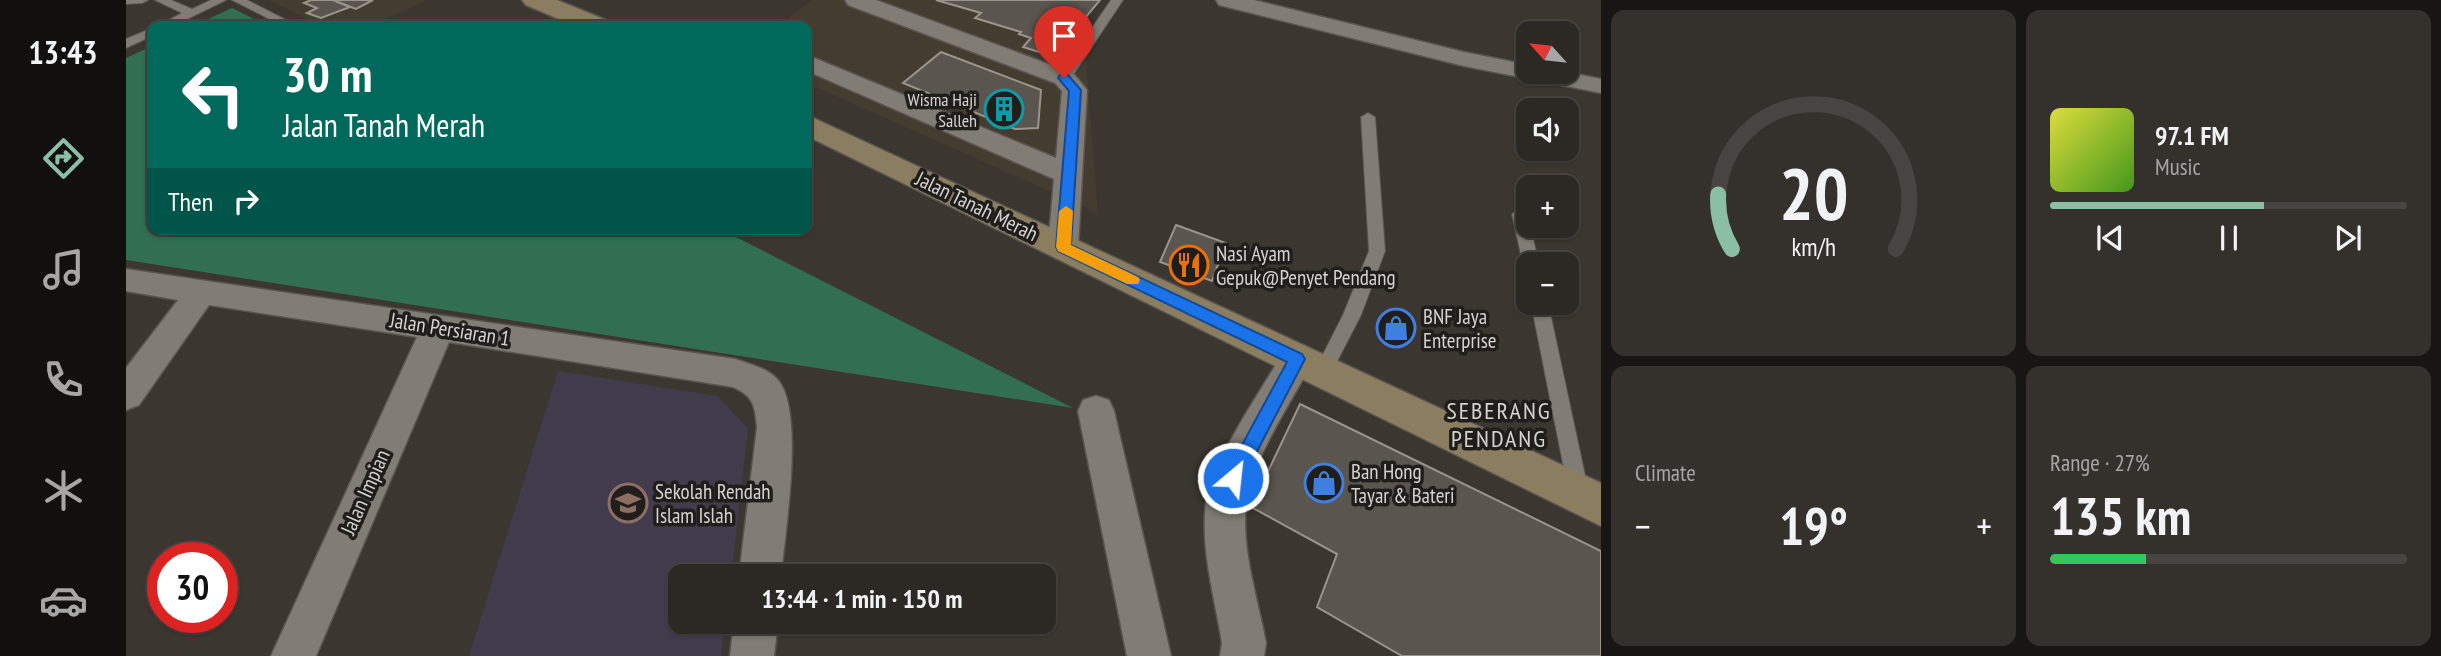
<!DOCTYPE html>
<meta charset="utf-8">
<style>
:root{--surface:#2c2824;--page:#34302c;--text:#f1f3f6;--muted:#a6a6a6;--line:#484441;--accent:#8abfa5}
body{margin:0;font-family:"PT Sans Narrow",sans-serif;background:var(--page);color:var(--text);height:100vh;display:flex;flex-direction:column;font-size:26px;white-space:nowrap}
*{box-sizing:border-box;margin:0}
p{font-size:23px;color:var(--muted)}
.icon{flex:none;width:38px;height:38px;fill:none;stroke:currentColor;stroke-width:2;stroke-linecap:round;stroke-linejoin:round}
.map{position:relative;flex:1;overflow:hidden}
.panel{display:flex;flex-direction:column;gap:10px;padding:10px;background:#181614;width:840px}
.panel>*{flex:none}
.banner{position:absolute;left:21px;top:21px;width:665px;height:214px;border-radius:14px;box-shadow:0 2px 5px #0004,0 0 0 2px var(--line);background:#00695c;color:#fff;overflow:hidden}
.needle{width:46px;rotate:297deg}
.fabs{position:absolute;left:1390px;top:21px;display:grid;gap:14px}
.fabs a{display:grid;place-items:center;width:63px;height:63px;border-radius:14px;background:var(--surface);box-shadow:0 2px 5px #0004,0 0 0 2px var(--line);font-size:35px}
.speed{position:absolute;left:21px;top:542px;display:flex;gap:14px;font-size:35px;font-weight:700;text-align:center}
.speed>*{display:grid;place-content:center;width:91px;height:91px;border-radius:50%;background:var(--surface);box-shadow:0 2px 5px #0004,0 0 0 2px var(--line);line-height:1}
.speed .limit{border:10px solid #d22;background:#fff;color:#111}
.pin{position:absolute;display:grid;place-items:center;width:60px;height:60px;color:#fff;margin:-72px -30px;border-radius:50% 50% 50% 0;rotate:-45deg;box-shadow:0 0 7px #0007}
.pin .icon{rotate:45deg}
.me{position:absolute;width:77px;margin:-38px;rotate:28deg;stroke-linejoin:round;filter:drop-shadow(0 0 5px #0008)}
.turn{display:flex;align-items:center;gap:24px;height:147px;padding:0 21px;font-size:32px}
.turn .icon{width:91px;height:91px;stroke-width:2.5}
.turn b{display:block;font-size:49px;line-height:60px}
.then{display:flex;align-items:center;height:66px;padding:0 21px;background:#0003;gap:14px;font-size:26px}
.big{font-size:52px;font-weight:800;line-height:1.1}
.panel .card{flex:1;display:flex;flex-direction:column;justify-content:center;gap:10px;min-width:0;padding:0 24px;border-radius:14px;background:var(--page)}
.panel .dial{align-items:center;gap:0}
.dial svg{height:182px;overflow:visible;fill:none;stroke:var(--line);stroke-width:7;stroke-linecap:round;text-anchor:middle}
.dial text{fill:var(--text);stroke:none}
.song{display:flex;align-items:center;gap:21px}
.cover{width:84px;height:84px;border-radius:10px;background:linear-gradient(135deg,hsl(60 70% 55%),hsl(100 70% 35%))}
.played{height:7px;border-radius:4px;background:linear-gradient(90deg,var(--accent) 60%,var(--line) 60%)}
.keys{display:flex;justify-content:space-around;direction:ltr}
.heat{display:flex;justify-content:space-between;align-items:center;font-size:38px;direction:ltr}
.charge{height:10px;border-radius:5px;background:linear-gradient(90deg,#34c759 27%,var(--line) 0)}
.panel .tiles{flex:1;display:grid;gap:10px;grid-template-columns:repeat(2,1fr)}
.trip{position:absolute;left:542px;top:564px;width:388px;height:70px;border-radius:14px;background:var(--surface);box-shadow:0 2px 5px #0004,0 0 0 2px var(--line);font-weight:800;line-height:70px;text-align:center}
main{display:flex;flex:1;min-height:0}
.tabs{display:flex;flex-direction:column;width:126px;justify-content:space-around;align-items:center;background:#12100e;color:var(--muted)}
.tabs .icon{width:49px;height:49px}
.tabs .active{color:var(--accent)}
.tabs b{font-size:32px;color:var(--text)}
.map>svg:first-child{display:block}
</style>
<main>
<nav class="tabs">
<b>13:43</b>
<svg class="icon active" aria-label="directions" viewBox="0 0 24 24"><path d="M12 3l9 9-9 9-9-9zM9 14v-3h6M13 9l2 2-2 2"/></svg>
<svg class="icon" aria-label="music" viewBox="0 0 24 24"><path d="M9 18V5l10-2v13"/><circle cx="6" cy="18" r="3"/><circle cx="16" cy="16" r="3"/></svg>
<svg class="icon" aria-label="phone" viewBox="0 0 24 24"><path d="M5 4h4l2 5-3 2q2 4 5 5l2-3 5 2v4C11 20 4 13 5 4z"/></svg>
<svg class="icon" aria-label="climate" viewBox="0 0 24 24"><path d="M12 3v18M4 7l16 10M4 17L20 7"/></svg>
<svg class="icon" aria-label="car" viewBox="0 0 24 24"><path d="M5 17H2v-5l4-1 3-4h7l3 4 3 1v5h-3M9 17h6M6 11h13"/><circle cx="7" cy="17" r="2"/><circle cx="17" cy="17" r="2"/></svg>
</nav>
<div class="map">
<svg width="1475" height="656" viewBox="0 0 1475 656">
<rect width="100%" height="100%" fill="#3b3630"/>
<!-- built -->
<g fill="#453c30">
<path d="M143,0H301L244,26H195Z"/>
<path d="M686,0H974L957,20L972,213L681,83V26H652Z"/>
</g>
<!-- education -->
<path fill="#423b4c" d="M432,371L592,396L622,429L605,576H555V621H599L595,656H343Z"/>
<!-- green -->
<g fill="#326f50">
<path d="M106,8L142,26H67Z"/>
<path d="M26,46V229H594L947,408L0,260V58Z"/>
</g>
<!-- building -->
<g fill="#5a554e" stroke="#9a948d" stroke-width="2">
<path d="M185,0H207L224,7L195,18L181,13L191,8L178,3Z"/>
<path d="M207,0H247L230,9Z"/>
<path d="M810,0H974L945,35L952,36L933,58L897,47L905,38L893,34L895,32L849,18L855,13Z"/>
<path d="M815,52L915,90L912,128L889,129L777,83Z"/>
<path d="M1050,225L1100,243L1086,281L1034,262Z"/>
<path d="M1174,404L1475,551V656H1276L1191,607L1211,554L1125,507Z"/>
</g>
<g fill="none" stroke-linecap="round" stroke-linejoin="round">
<defs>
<g id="service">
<path d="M0,0H22L16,3L0,4Z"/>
<path d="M29,0H45L66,9L85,0H100L47,26H32L56,13Z"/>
<path d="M106,0H121L172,26H157Z"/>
<path d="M985,0H997L943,81H933L932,78Z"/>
<path d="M26,28V36L0,48V39Z"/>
<path d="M1242,113L1249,117L1259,251L1235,315L1203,377L1197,379L1191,377L1188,372L1217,315L1243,251L1235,117Z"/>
<path d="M1394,209L1402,214V226H1404L1413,264H1402V269L1397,264L1386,214Z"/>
<path d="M1405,303H1422L1463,494L1460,501L1453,503L1446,501L1443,494Z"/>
</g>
<g id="minor">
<path d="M719,0H750L947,73L961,90L952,247L948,255L937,258L926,255L922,247L928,179L681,71V55L930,158L936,91L929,83L722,5Z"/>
<path d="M1090,0H1128L1338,52L1402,65V72H1440L1475,79V93L1338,66L1093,5Z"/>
<path d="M0,269L609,359C623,364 642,368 652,380C679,413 659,531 655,576H613L631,427C629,405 627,396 607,387L323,342L190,656H145L291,337L83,305L13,405L0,410V368L52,300L0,291Z"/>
<path d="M1171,345L1183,349L1188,359C1168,398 1124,462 1120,505C1115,550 1132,599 1140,643L1138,656H1094L1096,643C1089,599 1074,548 1080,503C1088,456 1135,392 1159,349Z"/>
<path d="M970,396L983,400L988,411L1045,656H1001L952,411L957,400Z"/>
<path d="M608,621H652L648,656H604Z"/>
</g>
<g id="secondary">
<path d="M396,0H431L480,20L484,26H449L400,5Z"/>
<path d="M681,115L1475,483V526L681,136Z"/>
</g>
</defs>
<!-- service casing -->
<use href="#service" stroke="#58544f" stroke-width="2"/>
<!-- minor casing -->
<use href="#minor" stroke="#58544f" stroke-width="3"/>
<!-- secondary casing -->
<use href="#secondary" stroke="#58544f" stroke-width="3"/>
<!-- service -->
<use href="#service" fill="#817c75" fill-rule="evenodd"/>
<!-- minor -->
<use href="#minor" fill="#817c75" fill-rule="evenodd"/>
<!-- secondary -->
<use href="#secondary" fill="#8a7d60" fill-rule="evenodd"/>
</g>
<!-- route -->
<path fill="#1a73e8" stroke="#114b97" stroke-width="2" d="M934,75H942L955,90L945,245L1176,354L1179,359L1114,484L1107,486L1101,484L1098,478L1161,362L932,251L930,247L943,91L932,78Z"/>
<!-- slow -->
<path fill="#f59e0b" d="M940,206L947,211L945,245L1012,277L1014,280L1012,284H1001L932,251L930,247L933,211Z"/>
<!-- icons -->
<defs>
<symbol id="building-ring" viewBox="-11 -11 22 22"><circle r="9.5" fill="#201e1b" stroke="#0f9aa8" stroke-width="1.5"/><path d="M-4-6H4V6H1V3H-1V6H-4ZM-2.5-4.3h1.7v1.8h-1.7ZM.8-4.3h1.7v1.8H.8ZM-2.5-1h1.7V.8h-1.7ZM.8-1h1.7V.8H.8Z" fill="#0f9aa8"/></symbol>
<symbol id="restaurant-ring" viewBox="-11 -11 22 22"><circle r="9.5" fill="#201e1b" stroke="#e8710a" stroke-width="1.5"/><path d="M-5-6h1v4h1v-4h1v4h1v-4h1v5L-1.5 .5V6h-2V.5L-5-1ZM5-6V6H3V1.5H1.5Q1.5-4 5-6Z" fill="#e8710a"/></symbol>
<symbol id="shop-ring" viewBox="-11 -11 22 22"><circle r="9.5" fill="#201e1b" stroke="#3f7fe0" stroke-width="1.5"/><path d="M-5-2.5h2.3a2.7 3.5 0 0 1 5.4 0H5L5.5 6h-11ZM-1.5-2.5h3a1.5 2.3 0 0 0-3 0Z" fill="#3f7fe0"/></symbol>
<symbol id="school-ring" viewBox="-11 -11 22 22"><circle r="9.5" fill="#201e1b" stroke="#8d6e63" stroke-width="1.5"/><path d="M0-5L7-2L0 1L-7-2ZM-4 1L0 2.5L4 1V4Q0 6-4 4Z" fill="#8d6e63"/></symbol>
</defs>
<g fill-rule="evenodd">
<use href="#building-ring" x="856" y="87" width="44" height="44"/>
<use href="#restaurant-ring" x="1041" y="243" width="44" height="44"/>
<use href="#shop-ring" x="1248" y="306" width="44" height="44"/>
<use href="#shop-ring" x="1176" y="461" width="44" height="44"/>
<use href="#school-ring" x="480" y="481" width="44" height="44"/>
</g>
<g text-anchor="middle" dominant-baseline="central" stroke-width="7" stroke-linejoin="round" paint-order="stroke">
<!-- far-poi labels -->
<g font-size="18" fill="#d6d3cf" stroke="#201e1b" text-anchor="end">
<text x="851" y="99">Wisma Haji<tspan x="851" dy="21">Salleh</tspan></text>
</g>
<!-- street labels -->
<g font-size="21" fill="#d6d3cf" stroke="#201e1b">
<text transform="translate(851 206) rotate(26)">Jalan Tanah Merah</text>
<text transform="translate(324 329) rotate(9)">Jalan Persiaran 1</text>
<text transform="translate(239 492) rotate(-66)">Jalan Impian</text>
</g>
<!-- poi labels -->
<g font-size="21" fill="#d6d3cf" stroke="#201e1b" text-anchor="start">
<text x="1090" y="253">Nasi Ayam<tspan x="1090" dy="24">Gepuk@Penyet Pendang</tspan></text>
<text x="1297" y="316">BNF Jaya<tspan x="1297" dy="24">Enterprise</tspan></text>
<text x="1225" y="471">Ban Hong<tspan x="1225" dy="24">Tayar &amp; Bateri</tspan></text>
<text x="529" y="491">Sekolah Rendah<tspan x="529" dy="24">Islam Islah</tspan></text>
</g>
<!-- quarter labels -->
<g font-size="24" letter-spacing="2" fill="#d6d3cf" stroke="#201e1b">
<text x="1373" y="410">SEBERANG<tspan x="1373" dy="28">PENDANG</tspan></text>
</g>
</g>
</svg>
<div class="fabs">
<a><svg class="needle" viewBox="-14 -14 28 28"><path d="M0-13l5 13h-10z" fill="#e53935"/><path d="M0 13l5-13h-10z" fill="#a6a6a6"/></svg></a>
<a><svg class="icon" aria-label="sound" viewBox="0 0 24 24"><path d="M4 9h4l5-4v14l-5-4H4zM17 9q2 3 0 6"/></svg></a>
<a>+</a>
<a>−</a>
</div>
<div class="speed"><div class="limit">30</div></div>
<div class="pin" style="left:938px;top:78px;background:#d93025"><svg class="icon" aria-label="arrive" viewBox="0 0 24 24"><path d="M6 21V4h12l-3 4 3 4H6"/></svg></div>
<svg class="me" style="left:1107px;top:478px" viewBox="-20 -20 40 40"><circle r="17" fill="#1a73e8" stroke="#fff" stroke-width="3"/><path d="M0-11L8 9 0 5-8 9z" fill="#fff"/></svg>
<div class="trip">13:44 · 1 min · 150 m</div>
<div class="banner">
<div class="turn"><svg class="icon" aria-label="left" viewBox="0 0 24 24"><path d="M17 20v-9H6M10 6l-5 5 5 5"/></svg><div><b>30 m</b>Jalan Tanah Merah</div></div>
<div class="then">Then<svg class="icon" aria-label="right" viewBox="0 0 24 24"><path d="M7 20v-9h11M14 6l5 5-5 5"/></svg></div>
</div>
</div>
<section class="panel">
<div class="tiles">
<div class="card dial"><svg viewBox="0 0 100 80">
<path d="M14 69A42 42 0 1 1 86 69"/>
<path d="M14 69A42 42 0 0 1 8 45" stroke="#8abfa5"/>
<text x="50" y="56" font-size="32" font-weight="700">20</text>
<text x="50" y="72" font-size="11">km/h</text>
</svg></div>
<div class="card">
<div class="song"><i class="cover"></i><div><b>97.1 FM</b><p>Music</p></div></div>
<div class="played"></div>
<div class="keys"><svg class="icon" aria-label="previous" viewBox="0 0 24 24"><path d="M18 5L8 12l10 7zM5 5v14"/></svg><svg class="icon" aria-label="pause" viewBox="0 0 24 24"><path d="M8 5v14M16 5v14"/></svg><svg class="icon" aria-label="next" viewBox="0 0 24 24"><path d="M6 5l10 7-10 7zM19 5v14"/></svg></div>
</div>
<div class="card"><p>Climate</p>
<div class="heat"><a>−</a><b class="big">19°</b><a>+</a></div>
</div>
<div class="card"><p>Range · 27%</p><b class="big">135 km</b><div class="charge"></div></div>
</div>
</section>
</main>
